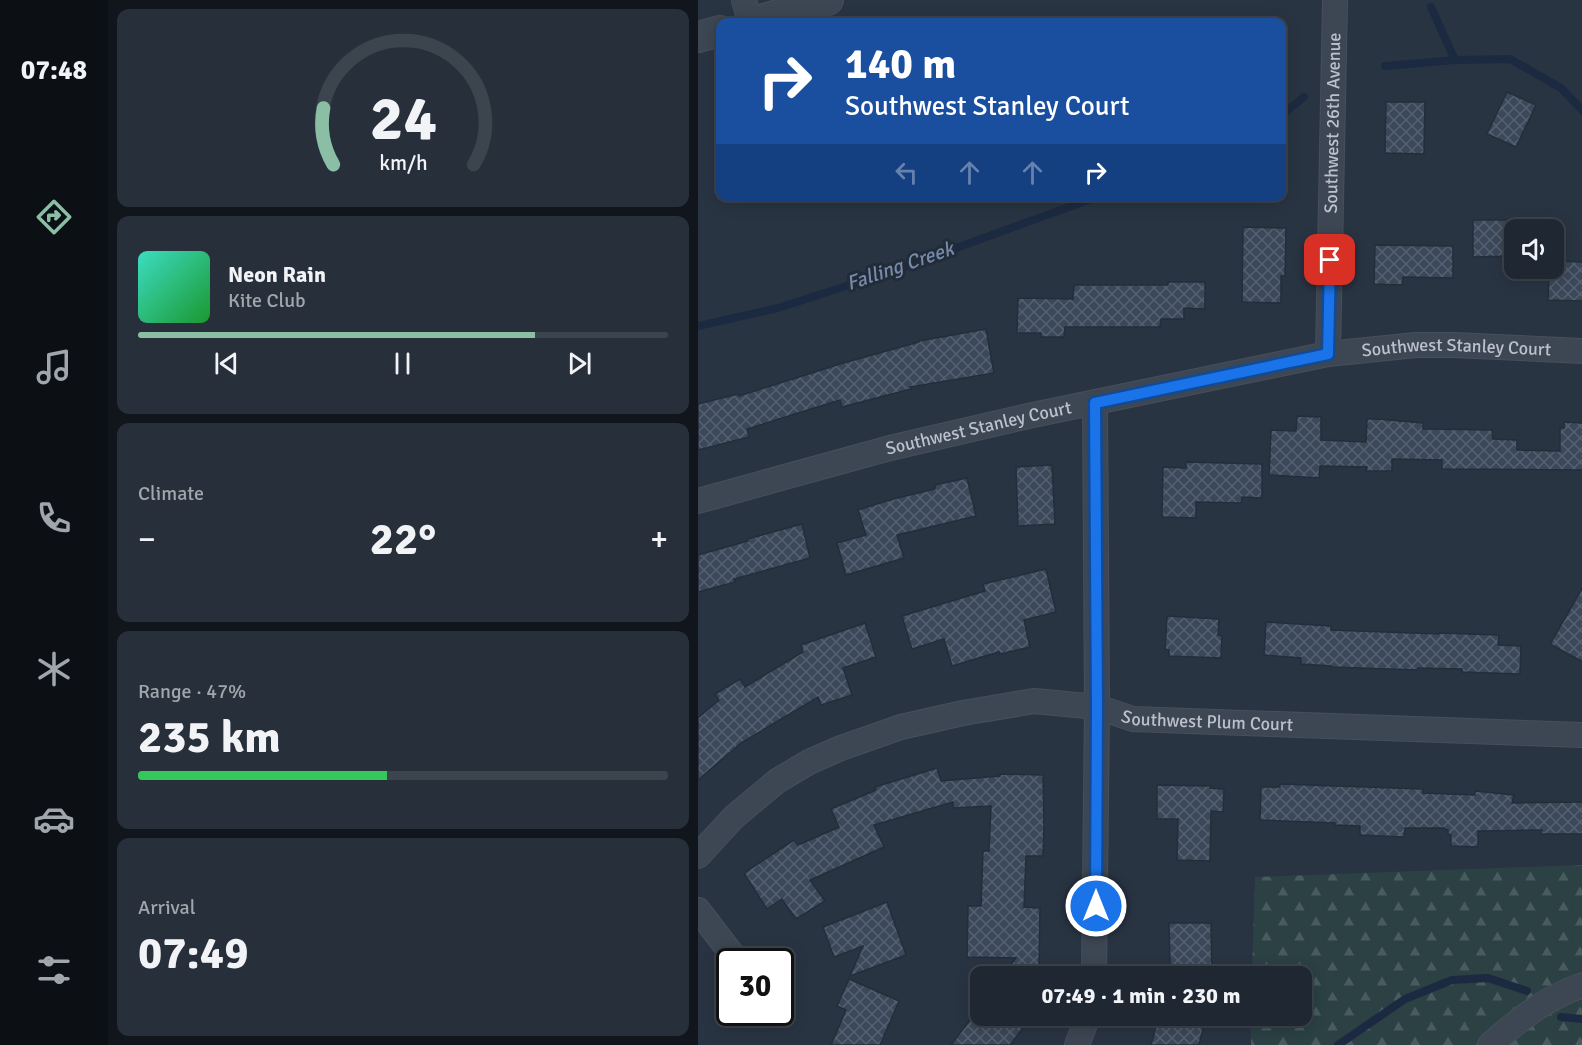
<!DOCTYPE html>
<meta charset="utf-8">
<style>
:root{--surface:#1f2732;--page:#272f3a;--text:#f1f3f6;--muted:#a1a5ac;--line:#3c444d;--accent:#8abfa5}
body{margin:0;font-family:Signika,sans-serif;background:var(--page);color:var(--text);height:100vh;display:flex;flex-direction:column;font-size:22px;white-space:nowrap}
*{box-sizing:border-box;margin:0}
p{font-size:20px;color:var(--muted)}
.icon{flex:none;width:33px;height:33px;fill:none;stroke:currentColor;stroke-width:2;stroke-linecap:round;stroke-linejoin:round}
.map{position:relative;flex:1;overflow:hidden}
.panel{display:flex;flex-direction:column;gap:9px;padding:9px;background:#11151c;width:590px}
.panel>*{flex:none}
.guide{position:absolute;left:18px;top:18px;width:570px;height:183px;border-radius:12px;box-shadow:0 3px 15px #0003,0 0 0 2px var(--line);background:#1a4fa0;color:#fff;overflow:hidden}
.controls{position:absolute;left:806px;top:219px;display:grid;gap:12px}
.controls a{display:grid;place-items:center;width:60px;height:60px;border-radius:12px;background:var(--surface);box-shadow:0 3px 15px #0003,0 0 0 2px var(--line);font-size:30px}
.speed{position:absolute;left:18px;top:948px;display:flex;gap:12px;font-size:30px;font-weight:700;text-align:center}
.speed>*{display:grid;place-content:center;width:78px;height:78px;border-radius:50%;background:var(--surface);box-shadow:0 3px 15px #0003,0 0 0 2px var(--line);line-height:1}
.speed .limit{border:3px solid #111;border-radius:9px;background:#fff;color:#111}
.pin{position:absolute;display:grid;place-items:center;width:51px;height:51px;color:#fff;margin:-26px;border-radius:12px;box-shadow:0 3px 9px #0006}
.me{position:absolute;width:66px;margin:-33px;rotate:0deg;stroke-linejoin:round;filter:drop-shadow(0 0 4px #0008)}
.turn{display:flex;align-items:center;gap:21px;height:126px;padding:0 30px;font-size:27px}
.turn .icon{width:78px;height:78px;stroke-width:2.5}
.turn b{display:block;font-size:42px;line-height:51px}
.lanes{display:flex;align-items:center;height:57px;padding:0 30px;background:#0003;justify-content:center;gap:30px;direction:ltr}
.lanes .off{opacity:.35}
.big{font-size:45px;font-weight:800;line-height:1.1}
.panel .tile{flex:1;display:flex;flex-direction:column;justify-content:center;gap:9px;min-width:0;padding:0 21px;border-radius:12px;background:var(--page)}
.panel .dial{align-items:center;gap:0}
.dial svg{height:156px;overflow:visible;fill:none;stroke:var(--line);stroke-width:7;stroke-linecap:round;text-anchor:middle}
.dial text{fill:var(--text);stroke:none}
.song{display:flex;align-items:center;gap:18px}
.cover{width:72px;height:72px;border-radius:9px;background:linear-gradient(135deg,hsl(170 70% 55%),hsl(130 70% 35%))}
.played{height:6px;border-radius:3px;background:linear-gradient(90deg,var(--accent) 75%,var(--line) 75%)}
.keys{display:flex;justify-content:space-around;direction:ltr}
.heat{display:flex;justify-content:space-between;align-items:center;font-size:33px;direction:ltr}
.charge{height:9px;border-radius:4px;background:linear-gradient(90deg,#34c759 47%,var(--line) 0)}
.trip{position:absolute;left:272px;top:966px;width:342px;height:60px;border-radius:12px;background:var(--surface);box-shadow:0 3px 15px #0003,0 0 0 2px var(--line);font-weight:800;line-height:60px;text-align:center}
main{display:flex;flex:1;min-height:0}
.tabs{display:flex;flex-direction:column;width:108px;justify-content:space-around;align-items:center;background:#0c1014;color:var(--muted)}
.tabs .icon{width:42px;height:42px}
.tabs .current{color:var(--accent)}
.tabs b{font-size:27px;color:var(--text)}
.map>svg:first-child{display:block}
</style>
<main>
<nav class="tabs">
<b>07:48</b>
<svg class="icon current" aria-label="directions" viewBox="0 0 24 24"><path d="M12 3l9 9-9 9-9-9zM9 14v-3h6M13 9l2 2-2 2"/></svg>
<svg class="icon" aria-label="music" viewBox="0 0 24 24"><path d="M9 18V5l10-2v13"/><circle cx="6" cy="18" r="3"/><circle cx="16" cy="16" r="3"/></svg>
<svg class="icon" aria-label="phone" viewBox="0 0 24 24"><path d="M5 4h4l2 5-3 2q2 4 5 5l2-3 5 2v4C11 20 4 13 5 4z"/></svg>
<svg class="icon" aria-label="climate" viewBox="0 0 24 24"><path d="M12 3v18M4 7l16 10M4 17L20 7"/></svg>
<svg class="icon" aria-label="car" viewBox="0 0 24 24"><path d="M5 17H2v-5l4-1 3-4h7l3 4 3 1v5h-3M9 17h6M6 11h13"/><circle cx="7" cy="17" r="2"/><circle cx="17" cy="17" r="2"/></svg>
<svg class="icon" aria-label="filters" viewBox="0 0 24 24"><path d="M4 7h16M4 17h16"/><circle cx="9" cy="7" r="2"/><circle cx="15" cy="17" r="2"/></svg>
</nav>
<section class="panel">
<div class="tile dial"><svg viewBox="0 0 100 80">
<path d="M14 69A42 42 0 1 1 86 69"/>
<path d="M14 69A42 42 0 0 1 9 40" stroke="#8abfa5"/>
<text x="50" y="56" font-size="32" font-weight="700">24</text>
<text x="50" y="72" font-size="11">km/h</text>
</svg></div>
<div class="tile">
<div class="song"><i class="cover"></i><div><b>Neon Rain</b><p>Kite Club</p></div></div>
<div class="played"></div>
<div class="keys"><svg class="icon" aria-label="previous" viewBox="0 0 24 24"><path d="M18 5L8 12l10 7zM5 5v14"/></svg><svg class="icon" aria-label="pause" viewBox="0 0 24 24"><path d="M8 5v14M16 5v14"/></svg><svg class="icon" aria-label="next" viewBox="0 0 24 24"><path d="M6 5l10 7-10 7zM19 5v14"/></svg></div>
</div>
<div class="tile"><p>Climate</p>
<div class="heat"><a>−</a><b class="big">22°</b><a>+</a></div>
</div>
<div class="tile"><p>Range · 47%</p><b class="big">235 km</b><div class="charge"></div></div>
<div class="tile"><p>Arrival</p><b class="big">07:49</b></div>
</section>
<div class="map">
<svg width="885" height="1045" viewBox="0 0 885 1045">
<defs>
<pattern id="forest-firs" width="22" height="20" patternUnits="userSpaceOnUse" patternTransform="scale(1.5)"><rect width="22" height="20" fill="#2b4144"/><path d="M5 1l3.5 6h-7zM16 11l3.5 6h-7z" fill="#485b5e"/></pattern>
<pattern id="building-cross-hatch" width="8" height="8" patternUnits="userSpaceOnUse" patternTransform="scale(1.5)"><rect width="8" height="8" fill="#3b4859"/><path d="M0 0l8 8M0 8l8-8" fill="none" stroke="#556170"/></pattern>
</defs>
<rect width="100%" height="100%" fill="#293443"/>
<!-- forest -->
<path fill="url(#forest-firs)" d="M884,865V1045H553V1016H603V976H554L557,877Z"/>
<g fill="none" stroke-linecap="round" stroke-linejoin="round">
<!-- stream -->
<g stroke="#1c2a41" stroke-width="8">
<path d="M733,7L757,60"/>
<path d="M687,66L757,60L812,59L863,88L885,111"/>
<path d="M584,115L606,97"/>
<path d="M0,326L80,308L195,271L401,196"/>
<path d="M863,1017L885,1019"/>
<path d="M640,1045L707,999L754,980L790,978L829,991"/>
</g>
</g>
<!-- building -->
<g fill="url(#building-cross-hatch)" stroke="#242d3a" stroke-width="1.5">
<path d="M809,92L838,105L818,147L789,134Z"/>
<path d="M688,102H727L726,154L687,153Z"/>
<path d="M775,220H816V256L775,257Z"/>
<path d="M545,227L588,228L587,276H583V303L544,302Z"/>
<path d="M677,245L755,246V278L705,277L704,285L676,284Z"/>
<path d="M855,261L885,262V301L850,300L851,268H855Z"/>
<path d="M470,282H507V309L486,308V319H463L462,327H367L366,337H343V333H319L320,298L375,299L376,285H470Z"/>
<path d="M288,329L296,373L212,387L213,389L144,407L142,400L49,429L51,437L0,450V404L40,394L41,396L142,364L221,342V341Z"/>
<path d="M599,416L623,417V440L668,442L669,419H680L725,423V429L794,430L795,439L819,440V450L862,451V428H866V422L885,423V470L744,469V460L694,459V471H668L669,467L622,466L621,478L571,475L573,430L598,431Z"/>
<path d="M488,462L564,464V498L544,497L543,503L498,502V518L464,517L465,467L488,468Z"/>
<path d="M354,465L357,524L320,526L318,467Z"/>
<path d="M269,478L278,516L199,535L206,558L148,575L139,543L168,535L160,510L195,499L237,489V485Z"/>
<path d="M104,524L112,558L36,579L37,582L0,592V555L50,541L49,539Z"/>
<path d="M348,569L358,612L326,620L332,647L302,654L301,652L254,666L246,639L214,649L204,616L287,591L285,584Z"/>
<path d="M885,587V662L852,644Z"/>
<path d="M469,616L521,619L520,635L524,636L523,658L471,656V650L467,649Z"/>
<path d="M568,622L633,626V630L741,634V633L801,635L800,645L823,646L822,674L764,672V669L720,668V670L633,667V666L603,664V658L566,655Z"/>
<path d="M167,623L178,657L145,668L154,695L123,705L120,697L43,743L0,780V718L21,700L17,694L42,679L47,687L105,652L103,645Z"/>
<path d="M239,768L243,781L302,776V774L345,775L346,826L345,856H328L326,907L342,908L341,973L307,972L318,958L269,957L270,906H283L285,851H291L293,806L255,808V802L176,825L186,847L112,880L127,901L98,919L84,899L69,909L46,873L96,840L100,845L141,827L133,809L178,790L177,787Z"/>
<path d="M582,784L725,789V793L777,795V791L816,795L814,803L885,802V834H843L844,830L780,831V847L753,846V835L750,834V830L746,829V828H707L706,837L662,835V826L637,825V823L562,820L563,787H582Z"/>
<path d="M459,785L513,786L512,788L526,789L525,812L513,811L512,861L479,860L480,819H459Z"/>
<path d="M189,902L208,955L152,976L165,946L136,957L125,927Z"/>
<path d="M471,923H513L514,976H495L494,965H472Z"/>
<path d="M151,979L201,1001L182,1045H133L148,1010L139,1006Z"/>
<path d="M275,1016H334L312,1045H253Z"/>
<path d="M461,1016H488L507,1021L501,1045H453Z"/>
</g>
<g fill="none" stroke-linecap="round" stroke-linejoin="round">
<defs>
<g id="minor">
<path d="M46,0L52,22"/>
<path id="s1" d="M630,354L637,0"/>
<path id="s2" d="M0,501L192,448L330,416L630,354L718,345H756L885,351"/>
<path id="s3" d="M0,856L36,817L79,781L111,762L143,748L203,727L265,713L336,701L399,707L435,719L885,735"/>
<path d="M0,910L40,962"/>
<path d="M396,976L399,707L397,403"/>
<path d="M379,1045L390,1016"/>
<path d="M792,1045C820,1020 849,997 885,985"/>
</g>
<g id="tertiary">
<path d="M56,22L130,0"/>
<path d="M0,37L22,31"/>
</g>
</defs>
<!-- minor casing -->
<use href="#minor" stroke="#474f5c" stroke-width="26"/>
<!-- tertiary casing -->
<use href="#tertiary" stroke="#474f5c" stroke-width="32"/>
<!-- minor -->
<use href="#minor" stroke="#3d4653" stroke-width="24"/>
<!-- tertiary -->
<use href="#tertiary" stroke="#3d4653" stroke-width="30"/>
</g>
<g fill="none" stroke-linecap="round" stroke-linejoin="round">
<defs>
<path id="route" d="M398,906L399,707L397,403L630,354L632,260"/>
</defs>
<!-- route casing -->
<use href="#route" stroke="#114b97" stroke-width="15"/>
<!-- route -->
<use href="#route" stroke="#1a73e8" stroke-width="10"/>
</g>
<g text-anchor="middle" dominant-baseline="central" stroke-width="6" stroke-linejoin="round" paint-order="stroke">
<!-- street labels -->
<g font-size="18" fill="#bbc1cc" stroke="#222b38">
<text stroke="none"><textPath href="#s1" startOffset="231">Southwest 26th Avenue</textPath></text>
<text stroke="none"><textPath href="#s2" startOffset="776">Southwest Stanley Court</textPath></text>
<text stroke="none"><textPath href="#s2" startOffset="290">Southwest Stanley Court</textPath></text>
<text stroke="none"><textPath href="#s3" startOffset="556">Southwest Plum Court</textPath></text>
</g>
<!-- water labels -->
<g font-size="20" font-style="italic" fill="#768ba9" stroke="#222b38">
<text transform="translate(202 266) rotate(-19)">Falling Creek</text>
</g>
</g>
</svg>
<div class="controls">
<a><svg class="icon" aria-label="sound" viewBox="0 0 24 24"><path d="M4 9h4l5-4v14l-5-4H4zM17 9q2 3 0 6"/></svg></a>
</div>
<div class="speed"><div class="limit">30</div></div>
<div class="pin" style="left:632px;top:260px;background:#d93025"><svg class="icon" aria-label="arrive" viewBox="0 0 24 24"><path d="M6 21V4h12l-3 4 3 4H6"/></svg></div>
<svg class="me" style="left:398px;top:906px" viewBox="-20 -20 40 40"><circle r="17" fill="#1a73e8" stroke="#fff" stroke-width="3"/><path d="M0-11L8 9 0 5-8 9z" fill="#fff"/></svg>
<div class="trip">07:49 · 1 min · 230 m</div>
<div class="guide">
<div class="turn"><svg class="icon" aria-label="right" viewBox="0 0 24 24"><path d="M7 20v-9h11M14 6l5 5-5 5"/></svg><div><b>140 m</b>Southwest Stanley Court</div></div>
<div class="lanes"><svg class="icon off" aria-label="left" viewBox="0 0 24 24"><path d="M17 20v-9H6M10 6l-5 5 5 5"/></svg><svg class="icon off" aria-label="ahead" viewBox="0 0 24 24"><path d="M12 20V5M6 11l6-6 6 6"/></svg><svg class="icon off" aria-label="ahead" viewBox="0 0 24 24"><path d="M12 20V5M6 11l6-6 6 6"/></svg><svg class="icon" aria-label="right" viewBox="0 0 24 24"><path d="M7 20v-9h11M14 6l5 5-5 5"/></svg></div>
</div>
</div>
</main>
